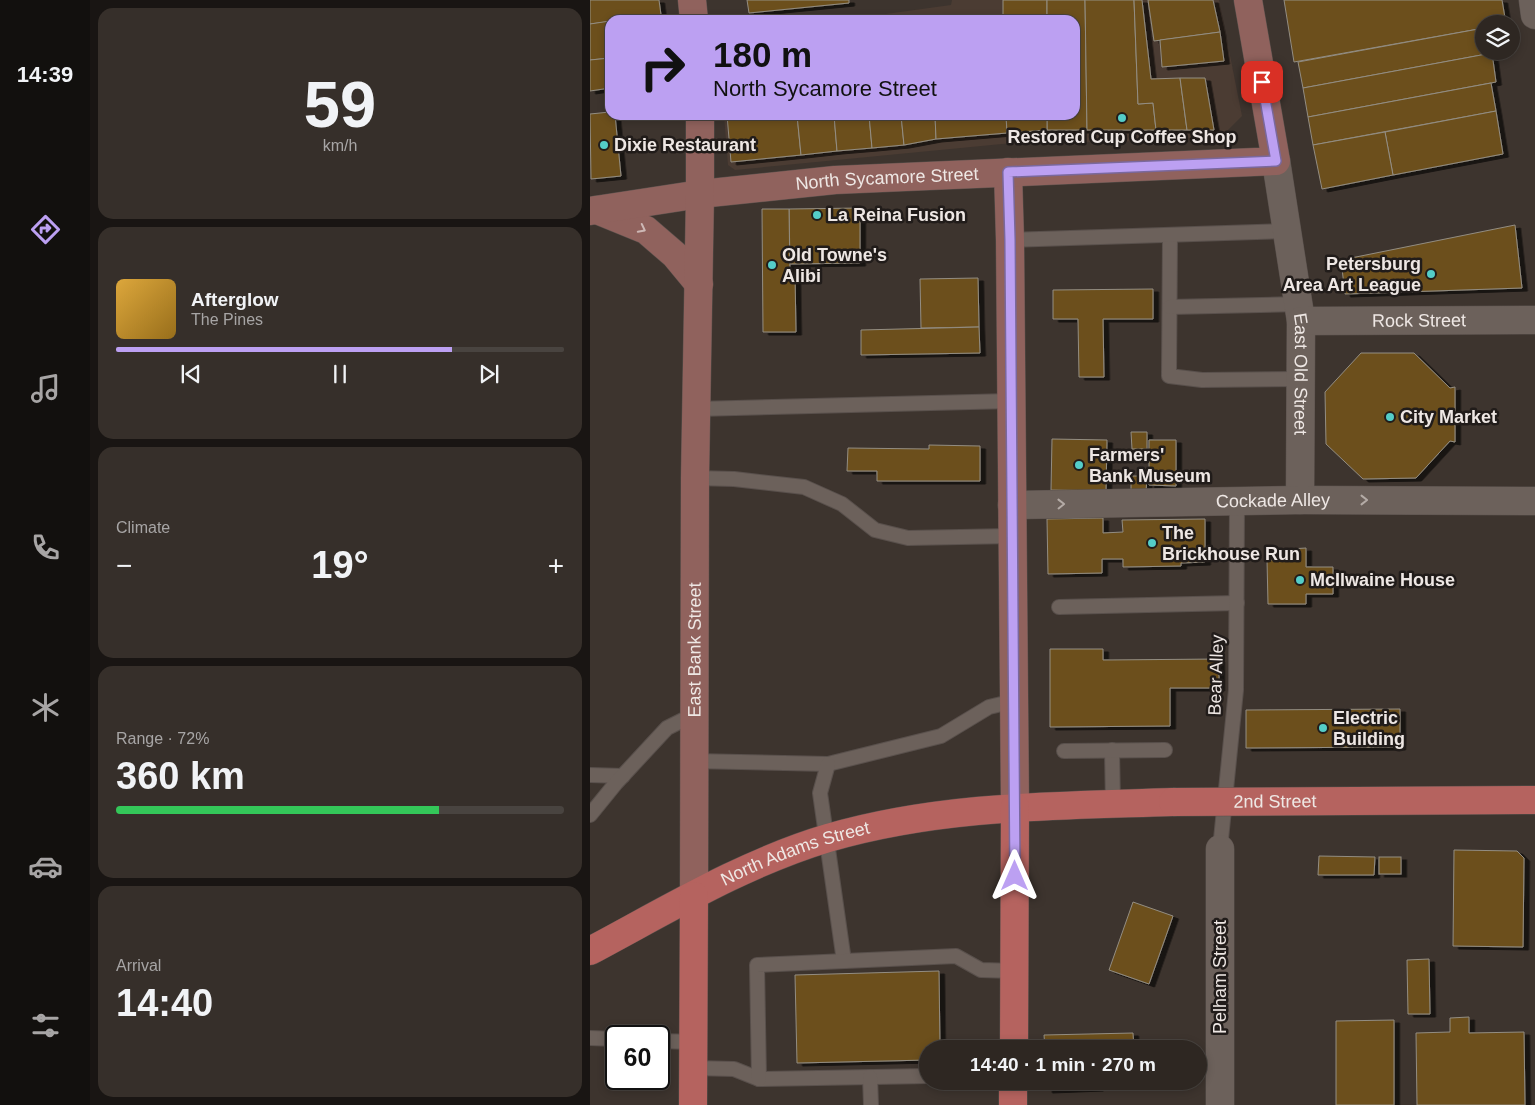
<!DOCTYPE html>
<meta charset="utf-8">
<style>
:root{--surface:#2e2722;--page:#362f2a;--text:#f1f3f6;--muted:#a7a5a5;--line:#494440;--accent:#bca0f2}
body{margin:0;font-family:Arial,sans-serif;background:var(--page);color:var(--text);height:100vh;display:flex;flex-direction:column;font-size:19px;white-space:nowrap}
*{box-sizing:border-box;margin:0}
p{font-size:16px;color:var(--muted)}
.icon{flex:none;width:28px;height:28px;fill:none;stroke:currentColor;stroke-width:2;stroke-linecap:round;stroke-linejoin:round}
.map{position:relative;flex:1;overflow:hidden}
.side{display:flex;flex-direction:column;gap:8px;padding:8px;background:#191513;width:500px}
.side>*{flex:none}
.hud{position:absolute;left:15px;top:15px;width:475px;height:105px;border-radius:15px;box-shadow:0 2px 8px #0003,0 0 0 1px var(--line);background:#bca0f2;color:#111;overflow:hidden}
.buttons{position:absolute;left:885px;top:15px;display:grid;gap:10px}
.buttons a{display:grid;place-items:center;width:45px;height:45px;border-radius:50%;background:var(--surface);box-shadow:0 2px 8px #0003,0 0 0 1px var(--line);font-size:25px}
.speed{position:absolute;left:15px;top:1025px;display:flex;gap:10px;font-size:25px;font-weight:700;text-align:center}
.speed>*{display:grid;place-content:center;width:65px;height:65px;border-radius:50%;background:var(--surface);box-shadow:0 2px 8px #0003,0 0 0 1px var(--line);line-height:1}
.speed .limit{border:2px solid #111;border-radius:8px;background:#fff;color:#111}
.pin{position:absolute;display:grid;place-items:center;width:42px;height:42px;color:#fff;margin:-21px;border-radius:10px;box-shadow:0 2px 8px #0006}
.me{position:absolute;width:55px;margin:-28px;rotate:0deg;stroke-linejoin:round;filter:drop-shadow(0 0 4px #0008)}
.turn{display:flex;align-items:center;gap:18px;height:105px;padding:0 25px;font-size:22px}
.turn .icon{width:65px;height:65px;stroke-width:2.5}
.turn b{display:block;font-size:35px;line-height:42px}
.big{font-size:38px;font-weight:800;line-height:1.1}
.side .tile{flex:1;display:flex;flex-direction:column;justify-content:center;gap:8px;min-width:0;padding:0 18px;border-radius:15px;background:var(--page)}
.side .dial{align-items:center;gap:0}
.dial b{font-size:65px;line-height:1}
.song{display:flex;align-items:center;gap:15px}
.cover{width:60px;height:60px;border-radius:8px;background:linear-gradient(135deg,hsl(40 70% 55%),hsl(40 70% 35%))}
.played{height:5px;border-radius:2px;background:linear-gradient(90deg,var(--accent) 75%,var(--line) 75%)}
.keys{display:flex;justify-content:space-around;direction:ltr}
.heat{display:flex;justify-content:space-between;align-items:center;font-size:28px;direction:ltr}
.charge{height:8px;border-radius:4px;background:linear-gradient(90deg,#34c759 72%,var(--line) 0)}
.trip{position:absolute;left:329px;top:1040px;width:288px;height:50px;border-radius:25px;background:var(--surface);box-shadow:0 2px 8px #0003,0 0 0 1px var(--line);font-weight:800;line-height:50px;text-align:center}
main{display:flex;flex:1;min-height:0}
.tab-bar{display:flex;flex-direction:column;width:90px;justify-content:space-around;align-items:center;background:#12100e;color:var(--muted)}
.tab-bar .icon{width:35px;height:35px}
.tab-bar .current{color:var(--accent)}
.tab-bar b{font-size:22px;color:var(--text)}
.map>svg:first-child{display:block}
</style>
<main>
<nav class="tab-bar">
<b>14:39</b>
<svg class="icon current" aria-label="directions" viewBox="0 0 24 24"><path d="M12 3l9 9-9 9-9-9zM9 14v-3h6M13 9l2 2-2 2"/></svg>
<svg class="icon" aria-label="music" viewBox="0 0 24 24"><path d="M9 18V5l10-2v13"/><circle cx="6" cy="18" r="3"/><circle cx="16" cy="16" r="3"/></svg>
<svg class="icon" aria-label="phone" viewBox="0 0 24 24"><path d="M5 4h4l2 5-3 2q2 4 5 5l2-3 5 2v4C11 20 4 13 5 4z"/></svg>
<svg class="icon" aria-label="climate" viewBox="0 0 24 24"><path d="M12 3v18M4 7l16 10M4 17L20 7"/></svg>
<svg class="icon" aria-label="car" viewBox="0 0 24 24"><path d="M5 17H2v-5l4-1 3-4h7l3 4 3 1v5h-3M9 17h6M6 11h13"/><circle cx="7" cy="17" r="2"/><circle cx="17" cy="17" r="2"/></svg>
<svg class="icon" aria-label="filters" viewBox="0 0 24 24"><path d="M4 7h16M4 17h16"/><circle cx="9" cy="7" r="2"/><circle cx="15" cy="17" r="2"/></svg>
</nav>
<section class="side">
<div class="tile dial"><b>59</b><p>km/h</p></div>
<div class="tile">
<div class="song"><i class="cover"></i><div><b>Afterglow</b><p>The Pines</p></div></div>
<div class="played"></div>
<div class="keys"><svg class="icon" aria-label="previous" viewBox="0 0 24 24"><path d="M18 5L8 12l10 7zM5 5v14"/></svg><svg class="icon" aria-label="pause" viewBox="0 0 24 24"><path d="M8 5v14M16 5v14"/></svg><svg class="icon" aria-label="next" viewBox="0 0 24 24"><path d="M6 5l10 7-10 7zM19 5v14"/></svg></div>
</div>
<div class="tile"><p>Climate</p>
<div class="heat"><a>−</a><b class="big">19°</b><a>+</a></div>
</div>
<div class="tile"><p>Range · 72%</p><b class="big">360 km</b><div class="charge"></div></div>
<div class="tile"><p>Arrival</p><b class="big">14:40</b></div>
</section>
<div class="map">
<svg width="945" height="1105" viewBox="0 0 945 1105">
<defs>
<filter id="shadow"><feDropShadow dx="5.5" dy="3" stdDeviation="0" flood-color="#0009"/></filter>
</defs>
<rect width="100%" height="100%" fill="#3d342e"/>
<!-- built -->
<path fill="#4b3c33" d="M362,0H629L652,116L634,134L622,140L422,143L145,170L138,165L134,115H485V20H252L361,5Z"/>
<!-- building -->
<g fill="#6c501d" stroke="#938d82" filter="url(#shadow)">
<path d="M0,0H69L71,15L0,24Z"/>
<path d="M157,0H259V3L159,13Z"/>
<rect x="413" y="0" width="44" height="20"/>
<path d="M457,0H495L497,130H457V115H485V20H457Z"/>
<path d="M495,0H544L548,104L563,103L566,130H497Z"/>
<path d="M544,0H552L561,79L590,78L597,130H566L563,103L548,104Z"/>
<path d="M558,0H623L630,32L564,41Z"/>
<path d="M694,0H912L916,24H894V28L704,62Z"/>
<path d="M71,15L72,20H31Z"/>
<path d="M20,21V58L0,60V24Z"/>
<path d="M894,28V51L902,53L713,88L708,62Z"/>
<path d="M630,32L634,61L572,67L570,40Z"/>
<path d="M902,53L906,82L718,117L713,88Z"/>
<path d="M20,58V88L0,91V60Z"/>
<path d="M590,78H615L624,130H597Z"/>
<path d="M901,83L906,111L723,145L718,117Z"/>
<path d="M906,111L913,154L803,175L795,132Z"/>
<path d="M20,112V115H25L31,176L1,179L0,114Z"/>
<path d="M137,115H207L211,155L141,162Z"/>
<path d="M207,115H244L247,151L211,155Z"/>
<path d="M244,115H279L282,148L247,151Z"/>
<path d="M279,115H311L314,145L282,148Z"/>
<path d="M311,115H345L346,139L314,145Z"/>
<path d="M345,115H416L417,133L346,139Z"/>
<path d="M416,115H457V130L417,133Z"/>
<path d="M795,132L803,175L732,189L723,145Z"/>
<path d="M270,208V263L200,264L199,209Z"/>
<path d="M172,209H199L200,275H205L206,332H173Z"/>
<path d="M925,225L932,288L755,294L751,260Z"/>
<path d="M388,278L389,327L331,328L330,279Z"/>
<path d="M563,289V319H513L514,377H489L488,319H463V290Z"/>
<path d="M389,327L390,353L271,355V330Z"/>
<path d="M771,353H824L860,388L865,387V442L860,441L826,478L773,479L736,444L735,392Z"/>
<path d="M541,432H557V449H542Z"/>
<path d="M462,439L517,440L516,491L461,490Z"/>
<path d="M559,440H586V486L559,485Z"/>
<path d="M339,445L390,446V481H287V471H257L258,448L339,449Z"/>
<path d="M541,476H557L556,492H541Z"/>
<path d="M513,518V533L533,532L532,520L615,519V562L591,563V566L533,567V559H512V573L458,574L457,519Z"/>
<path d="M716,548V567H743V594H716V604H678L677,560H700V549Z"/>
<path d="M460,649H513V660L629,659V688H580V726L460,727Z"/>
<path d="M810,709V747L656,748V710Z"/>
<path d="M864,850L927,851L934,858L933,947L863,946Z"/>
<path d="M729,856L785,857L784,875H728Z"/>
<rect x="789" y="857" width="22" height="17"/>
<path d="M543,902L583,916L559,984L519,970Z"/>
<path d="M839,959L840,1014H818L817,960Z"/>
<path d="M349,971L350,1049H338V1060L207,1063L205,975Z"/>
<path d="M879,1017V1033L934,1032L935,1105H827L826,1033L860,1032V1018Z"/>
<path d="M804,1020V1105H746V1021Z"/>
<path d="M543,1033L544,1049H455L454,1035Z"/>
<path d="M456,1081H507L508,1088L457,1090Z"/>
</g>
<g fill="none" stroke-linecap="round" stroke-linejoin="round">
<defs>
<g id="lane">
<path d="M580,236L579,376L612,380L711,379"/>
<path d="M420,240L699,231"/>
<path d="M580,307L709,304"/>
<path d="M107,409L421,401"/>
<path d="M105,478L144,479L214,487L252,504L285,530L318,538L422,536"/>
<path d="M469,607L647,603"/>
<path d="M522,750L523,804"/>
<path d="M474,751L575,750"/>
<path d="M103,761L238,764L351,736L399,707L424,701"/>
<path d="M238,764L230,793L254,961"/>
<path d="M0,775L33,776"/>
<path d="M0,815L26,783L77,728L103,715"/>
<path d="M630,849L646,690L647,501"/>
<path d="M0,1038L26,1039"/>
<path d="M69,1041L104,1042"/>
<path d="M104,1068L144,1069L169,1079L338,1076"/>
<path d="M280,1077L281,1105"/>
<path d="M169,1079L167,965L366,956L391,970L425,971"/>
</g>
<g id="street">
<path d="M943,0L945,15"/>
<path id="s1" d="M686,161L711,321L710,500"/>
<path id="s2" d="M711,321L945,320"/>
<path id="s3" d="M422,505L710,500L945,501"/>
<path d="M630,1105V849"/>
</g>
<g id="secondary">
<path d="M102,0L104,20"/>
<path d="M418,172L420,240L425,807"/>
<path d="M7,210L56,230L85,255L109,284"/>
<path id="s4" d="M0,211L110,194L245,180L686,161L658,0"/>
<path id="s5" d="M104,896L105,478L110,194V115"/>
</g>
<g id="primary">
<path id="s6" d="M0,951C77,910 154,863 238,838C351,805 467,806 583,802"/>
<path d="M424,1049L425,807"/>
<path d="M103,1105L104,896"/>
<path d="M423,1105V1081"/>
</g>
</defs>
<!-- lane casing -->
<use href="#lane" stroke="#59504c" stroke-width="16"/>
<!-- street casing -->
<use href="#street" stroke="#59504c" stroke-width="29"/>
<!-- secondary casing -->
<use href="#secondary" stroke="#59504c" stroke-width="29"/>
<!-- primary casing -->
<use href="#primary" stroke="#59504c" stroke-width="29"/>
<!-- lane -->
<use href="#lane" stroke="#6c615b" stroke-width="14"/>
<!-- street -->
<use href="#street" stroke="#6c615b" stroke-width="28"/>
<!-- secondary -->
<use href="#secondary" stroke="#90625d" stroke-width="28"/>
<!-- primary -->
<use href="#primary" stroke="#b5635f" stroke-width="28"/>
<defs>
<g id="primary-bridge">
<path id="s7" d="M583,802L945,800"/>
</g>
</defs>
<!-- primary-bridge casing -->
<use href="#primary-bridge" stroke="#59504c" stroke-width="29" stroke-linecap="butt"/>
<!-- primary-bridge -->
<use href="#primary-bridge" stroke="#b5635f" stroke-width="28"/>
</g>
<!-- one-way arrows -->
<defs><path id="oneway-chevron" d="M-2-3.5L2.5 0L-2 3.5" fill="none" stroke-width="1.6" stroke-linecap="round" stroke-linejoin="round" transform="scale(1.25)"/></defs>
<use stroke="#cdb8b5" href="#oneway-chevron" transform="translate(52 229) rotate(27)"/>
<g stroke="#b4aba6">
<use href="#oneway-chevron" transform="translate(774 500)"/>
<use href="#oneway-chevron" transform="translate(471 504) rotate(-1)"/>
</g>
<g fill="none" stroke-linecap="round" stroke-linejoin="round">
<defs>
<path id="route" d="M425,876L420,240L418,172L686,161L672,82"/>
</defs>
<!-- route casing -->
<use href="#route" stroke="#7a689d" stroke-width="12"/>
<!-- route -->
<use href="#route" stroke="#bca0f2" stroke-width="9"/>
</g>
<!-- markers -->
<g fill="#54cdc8" stroke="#211c1a" stroke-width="2">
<circle cx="532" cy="118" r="5"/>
<circle cx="14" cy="145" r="5"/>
<circle cx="227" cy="215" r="5"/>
<circle cx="182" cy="265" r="5"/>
<circle cx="841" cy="274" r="5"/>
<circle cx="800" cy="417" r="5"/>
<circle cx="489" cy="465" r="5"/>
<circle cx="562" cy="543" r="5"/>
<circle cx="710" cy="580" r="5"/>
<circle cx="733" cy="728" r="5"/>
</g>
<g text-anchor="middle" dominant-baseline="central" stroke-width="5" stroke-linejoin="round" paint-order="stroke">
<!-- poi labels -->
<g font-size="18" font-weight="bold" fill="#eee7e4" stroke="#211c1a" text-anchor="start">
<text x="532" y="137" text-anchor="middle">Restored Cup Coffee Shop</text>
<text x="24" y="145">Dixie Restaurant</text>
<text x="237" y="215">La Reina Fusion</text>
<text x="192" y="255">Old Towne's<tspan x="192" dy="21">Alibi</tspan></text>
<text x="831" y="264" text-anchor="end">Petersburg<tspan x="831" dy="21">Area Art League</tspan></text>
<text x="810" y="417">City Market</text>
<text x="499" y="455">Farmers'<tspan x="499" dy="21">Bank Museum</tspan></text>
<text x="572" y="533">The<tspan x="572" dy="21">Brickhouse Run</tspan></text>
<text x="720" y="580">McIlwaine House</text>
<text x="743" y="718">Electric<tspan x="743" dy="21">Building</tspan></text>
</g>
<!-- street labels -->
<g font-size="18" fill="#eee7e4" stroke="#211c1a">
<text stroke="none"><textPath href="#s4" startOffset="299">North Sycamore Street</textPath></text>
<text stroke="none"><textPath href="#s2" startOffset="118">Rock Street</textPath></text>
<text stroke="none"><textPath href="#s1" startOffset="215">East Old Street</textPath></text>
<text stroke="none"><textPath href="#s3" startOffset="261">Cockade Alley</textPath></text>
<text stroke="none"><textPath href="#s5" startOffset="246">East Bank Street</textPath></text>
<text transform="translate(626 675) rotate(-88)">Bear Alley</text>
<text stroke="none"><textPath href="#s7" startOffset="102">2nd Street</textPath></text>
<text stroke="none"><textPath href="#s6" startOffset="228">North Adams Street</textPath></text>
<text transform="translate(630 977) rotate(-90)">Pelham Street</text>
</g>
</g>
</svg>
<div class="buttons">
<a><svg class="icon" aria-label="layers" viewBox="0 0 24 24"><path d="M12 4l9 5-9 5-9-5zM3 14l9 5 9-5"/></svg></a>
</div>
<div class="speed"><div class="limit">60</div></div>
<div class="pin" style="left:672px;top:82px;background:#d93025"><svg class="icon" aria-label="arrive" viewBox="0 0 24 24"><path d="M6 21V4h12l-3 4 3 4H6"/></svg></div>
<svg class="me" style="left:425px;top:876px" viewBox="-20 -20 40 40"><path d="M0-17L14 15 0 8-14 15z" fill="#bca0f2" stroke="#fff" stroke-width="4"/></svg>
<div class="trip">14:40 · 1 min · 270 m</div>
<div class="hud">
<div class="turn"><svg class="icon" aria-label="right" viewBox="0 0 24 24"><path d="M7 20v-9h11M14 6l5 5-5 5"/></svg><div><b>180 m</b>North Sycamore Street</div></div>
</div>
</div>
</main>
